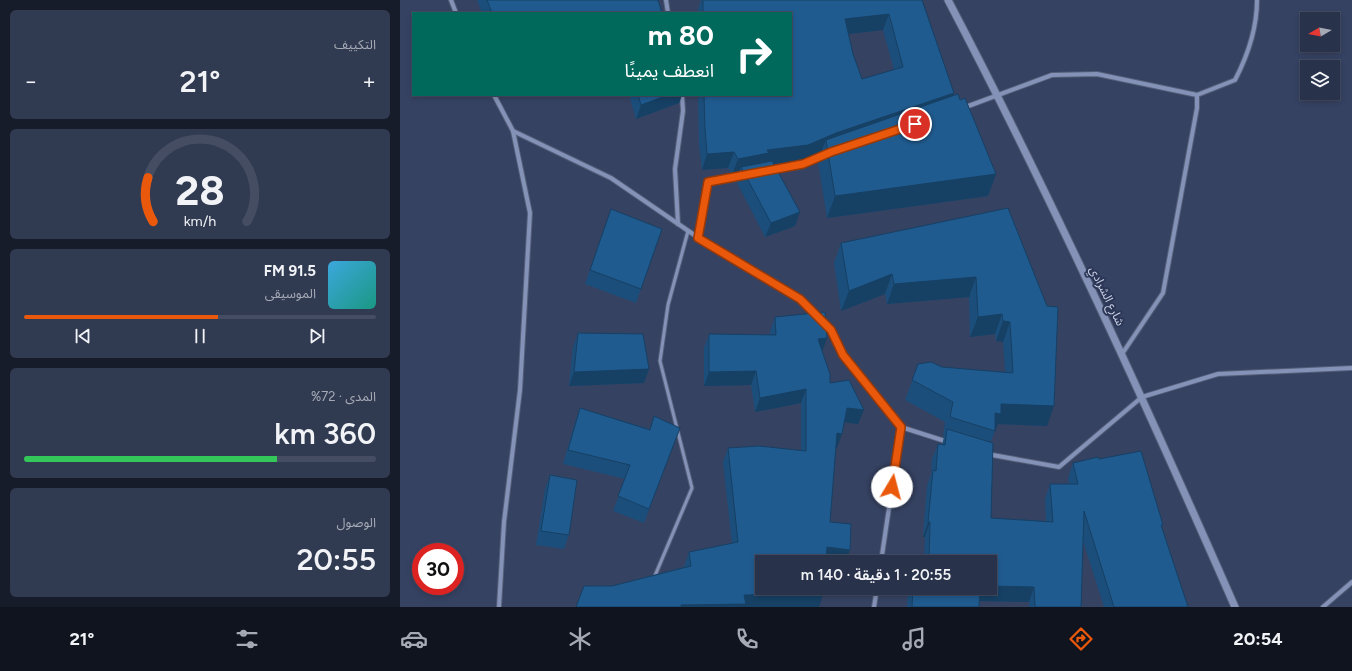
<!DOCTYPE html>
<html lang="ar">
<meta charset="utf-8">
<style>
:root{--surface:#28324a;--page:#303a51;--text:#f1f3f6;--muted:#a5aab5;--line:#444d62;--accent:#ea580c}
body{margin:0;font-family:Figtree,"Noto Sans Arabic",sans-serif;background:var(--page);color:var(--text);direction:rtl;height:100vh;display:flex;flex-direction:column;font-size:15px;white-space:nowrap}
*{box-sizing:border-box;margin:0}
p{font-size:13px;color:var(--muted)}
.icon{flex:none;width:22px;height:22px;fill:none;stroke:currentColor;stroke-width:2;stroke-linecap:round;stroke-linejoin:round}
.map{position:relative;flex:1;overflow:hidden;direction:ltr}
.panel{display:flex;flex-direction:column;gap:10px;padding:10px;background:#161c29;width:400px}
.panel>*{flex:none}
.banner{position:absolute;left:12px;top:12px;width:380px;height:84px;border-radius:0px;box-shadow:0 2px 6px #0003,0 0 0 1px var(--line);direction:rtl;background:#00695c;color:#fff;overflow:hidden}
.needle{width:26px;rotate:260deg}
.tools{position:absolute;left:900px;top:12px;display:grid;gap:8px}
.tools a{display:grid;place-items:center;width:40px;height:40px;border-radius:0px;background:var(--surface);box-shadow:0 2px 6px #0003,0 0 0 1px var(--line);font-size:20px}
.speed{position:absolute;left:12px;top:543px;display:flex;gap:8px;font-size:20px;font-weight:700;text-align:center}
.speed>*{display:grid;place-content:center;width:52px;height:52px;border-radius:50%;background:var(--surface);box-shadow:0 2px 6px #0003,0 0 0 1px var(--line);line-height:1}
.speed .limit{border:6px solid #d22;background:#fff;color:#111}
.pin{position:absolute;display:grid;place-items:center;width:34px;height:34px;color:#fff;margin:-17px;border:2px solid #fff;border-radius:50%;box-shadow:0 1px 4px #0007}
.me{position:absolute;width:44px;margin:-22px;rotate:8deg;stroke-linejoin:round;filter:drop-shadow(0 0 3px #0008)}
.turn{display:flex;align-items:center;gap:14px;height:84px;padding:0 12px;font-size:18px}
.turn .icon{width:52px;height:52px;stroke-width:2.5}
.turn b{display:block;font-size:28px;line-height:34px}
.big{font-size:30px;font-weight:600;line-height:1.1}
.panel .tile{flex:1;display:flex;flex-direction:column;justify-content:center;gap:6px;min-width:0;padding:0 14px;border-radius:6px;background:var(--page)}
.panel .dial{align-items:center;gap:0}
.dial svg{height:104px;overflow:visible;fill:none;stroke:var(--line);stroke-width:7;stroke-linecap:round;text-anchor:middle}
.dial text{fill:var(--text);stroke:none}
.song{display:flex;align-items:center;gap:12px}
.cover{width:48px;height:48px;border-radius:6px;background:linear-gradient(135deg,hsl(200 70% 55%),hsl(170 70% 35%))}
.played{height:4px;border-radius:2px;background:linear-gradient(90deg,var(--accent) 55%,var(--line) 55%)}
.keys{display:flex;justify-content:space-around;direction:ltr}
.heat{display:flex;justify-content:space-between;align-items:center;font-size:22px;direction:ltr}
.charge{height:6px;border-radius:3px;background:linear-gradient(90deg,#34c759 72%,var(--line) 0)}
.trip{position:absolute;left:355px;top:555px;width:242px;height:40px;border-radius:0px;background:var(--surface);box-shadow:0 2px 6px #0003,0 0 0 1px var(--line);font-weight:600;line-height:40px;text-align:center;direction:rtl}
.tabs{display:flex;height:64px;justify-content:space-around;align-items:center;background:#10141e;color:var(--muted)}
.tabs .icon{width:28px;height:28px}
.tabs .current{color:var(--accent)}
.tabs b{font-size:18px;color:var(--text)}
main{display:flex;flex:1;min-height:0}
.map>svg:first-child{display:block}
</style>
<main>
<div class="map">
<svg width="952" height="607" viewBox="0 0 952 607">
<rect width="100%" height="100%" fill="#364262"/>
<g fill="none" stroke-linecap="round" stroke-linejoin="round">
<defs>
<path id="service" d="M254,578L292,488L260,361L268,305L288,231"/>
<g id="minor">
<path d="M51,0L56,13"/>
<path d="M266,0L268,13"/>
<path d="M94,95L113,131L130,213L120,390L104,522L99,607"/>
<path d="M563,108L652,75L697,74L797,95L835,80C848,55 857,29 857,0"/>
<path d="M113,131L211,178L309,245L400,299L417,316"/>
<path d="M372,171L403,164L424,155"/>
<path d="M278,224L275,169L283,111L282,95"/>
<path d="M297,238L308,183L341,176"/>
<path d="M423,322L431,330L443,355L501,427L481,562"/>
<path d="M722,354L763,293L797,108V95"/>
<path d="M501,427L548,442"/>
<path d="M587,454L659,467L742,397L818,374L952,368"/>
<path d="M474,607L477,588"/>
<path d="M923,607L952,582"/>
</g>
<path id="tertiary" d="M548,0C652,198 745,402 835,607"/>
</defs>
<!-- service casing -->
<use href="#service" stroke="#545e79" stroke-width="5"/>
<!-- minor casing -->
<use href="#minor" stroke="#545e79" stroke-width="6"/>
<!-- tertiary casing -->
<use href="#tertiary" stroke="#545e79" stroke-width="9"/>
<!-- service -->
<use href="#service" stroke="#8492b7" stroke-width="3"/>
<!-- minor -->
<use href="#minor" stroke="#8492b7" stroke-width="4"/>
<!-- tertiary -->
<use href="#tertiary" stroke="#8492b7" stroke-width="7"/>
</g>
<!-- wall -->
<g fill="#1c4e7b" fill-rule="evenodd">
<path d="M77,0H258L262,13H82Z"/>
<path d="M301,0H522L554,93L553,96L560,100L596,174L588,196L427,218L418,162L421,152L402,161L374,164L400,212L395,226L365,237L336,181L338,173L332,175L328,168L302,170L299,145L298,95H391V13H298V9ZM483,30L494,70L462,79L453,54L448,34Z"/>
<path d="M229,95H282L279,103L236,119Z"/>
<path d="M608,208L647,426L598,424L590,443L591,518L646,521L645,499L650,484H669L668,478L673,463L699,459L763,525L762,528L788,607H704L683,541L681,607H629V602L579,601V607H507L508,592L509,588H590V562H524L525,537H523L527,486L531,474L532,459L538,444L542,445L544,437H543L545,422L505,400L511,384L518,364L542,367L605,372L603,342L596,341L595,334L570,337L569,297L487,304L485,294L441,311L434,263L441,243Z"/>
<path d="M206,223L262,229L236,303L185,284Z"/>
<path d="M375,317L427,338L422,350L430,383L458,424L444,422L437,448H436L426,562L212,586L284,567L289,552L332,544L323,462L328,448L401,451V403L355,412L351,385L304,386V348L309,334L370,335V331Z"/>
<path d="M178,333L249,369L244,383L169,386L173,347Z"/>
<path d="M180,408L250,429L254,416L275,442L244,523L213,511L225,479L163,464L175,422Z"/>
<path d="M150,475L169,535L164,549L136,545L145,489Z"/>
</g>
<!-- shaded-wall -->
<g fill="#164064">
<path d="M489,14L483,30L439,35L445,19Z"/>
<path d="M554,93L548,109L426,140L421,152L402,161L364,165L341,167L338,173L332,175L338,159L367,150L436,133Z"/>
<path d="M268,95H282L279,103L236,119L241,105Z"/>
<path d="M334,152L328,168L302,170L307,154Z"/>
<path d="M596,174L588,196L427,218L435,196Z"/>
<path d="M400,212L395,226L365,237L371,223Z"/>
<path d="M492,274L485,294L441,311L449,291Z"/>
<path d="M576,277L569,297L487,304L494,284Z"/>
<path d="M602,314L595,334L570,337L578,317Z"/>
<path d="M603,321L610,322L603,342L596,341Z"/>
<path d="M427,338L422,352L418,339Z"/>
<path d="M249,369L244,383L169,386L174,372Z"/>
<path d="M356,371L351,385L304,386L309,372Z"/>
<path d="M406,389L401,403L355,412L360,398Z"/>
<path d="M601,404L654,406L647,426L598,424L594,434L595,431V413Z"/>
<path d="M447,408L464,410L458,424L442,422Z"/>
<path d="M437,433L442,434L437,448L432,447Z"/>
<path d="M528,522H530L525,537H523Z"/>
<path d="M427,547L450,550L445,562L422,561Z"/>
<path d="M590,586L634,587L629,602L574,601L579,588H590Z"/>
<path d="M423,594L419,607H280L281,605L344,595Z"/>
</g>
<!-- building -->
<g fill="#205b8f" stroke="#164064" fill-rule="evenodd">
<path d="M87,0H258L262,13H92Z"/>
<path d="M303,0H522L554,93L436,133L408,145L367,150L369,153L338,159L334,152L307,154L305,129L304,95H391V13H303ZM489,14L503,67L462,79L453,54L445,19Z"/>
<path d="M558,94L560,100L565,98L596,174L435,196L426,140Z"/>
<path d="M238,95H268L241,105Z"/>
<path d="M372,161L400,212L371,223L341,167Z"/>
<path d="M608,208L647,306L658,307L654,406L601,404V414L595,413V431L550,417L553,402L512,380L518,364L531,362L542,367L613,373L610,322L603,321L602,314L578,317L576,277L494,284L492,274L449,291L441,243Z"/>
<path d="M211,209L262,229L241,289L190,270Z"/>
<path d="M425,312L427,338L418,339L430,374V383L449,380L464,410L447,408L442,434L437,433L430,522L451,524L450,550L427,547L426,562H362V588H424L423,594L344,595L346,604L281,605V607H176L184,586H212L291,566L289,552L338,542L328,448L359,446L406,451V389L360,398L356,371L309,372V334L376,335L375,317Z"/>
<path d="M178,333L243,334L249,369L174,372Z"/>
<path d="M180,408L250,430L254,416L280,428L249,509L218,496L230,465L168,450Z"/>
<path d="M547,429L593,443L591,518L653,522L650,484H678L673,463L698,457L699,459L741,451L763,525H761L788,607H714L684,511L681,607H635L634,587L590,586V562H529L530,522H528L533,470L536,471L538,444L545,445Z"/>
<path d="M150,475L177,480L169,535L141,531Z"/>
<path d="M513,588H580L579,607H512Z"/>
</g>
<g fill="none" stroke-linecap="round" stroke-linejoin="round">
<defs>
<path id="route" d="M492,487L501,427L443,355L431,330L400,299L298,238L308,182L403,164L431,152L515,124"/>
</defs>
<!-- route casing -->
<use href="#route" stroke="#983908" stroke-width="10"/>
<!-- route -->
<use href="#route" stroke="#ea580c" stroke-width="7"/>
</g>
<g text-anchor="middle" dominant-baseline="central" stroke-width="4" stroke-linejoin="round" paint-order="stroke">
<!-- street labels -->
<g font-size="12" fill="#c9d1e5" stroke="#2c3757">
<text transform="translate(707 296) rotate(64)">شارع الشرادي</text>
</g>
</g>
</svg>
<div class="tools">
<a><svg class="needle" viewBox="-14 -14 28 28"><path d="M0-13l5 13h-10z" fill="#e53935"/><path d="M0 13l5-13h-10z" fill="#a5aab5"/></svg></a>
<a><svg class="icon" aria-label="layers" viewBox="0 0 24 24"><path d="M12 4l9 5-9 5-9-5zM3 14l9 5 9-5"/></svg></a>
</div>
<div class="speed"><div class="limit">30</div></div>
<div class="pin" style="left:515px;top:124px;background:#d93025"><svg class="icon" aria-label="arrive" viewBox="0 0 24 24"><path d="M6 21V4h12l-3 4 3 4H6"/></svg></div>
<svg class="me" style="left:492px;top:487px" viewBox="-20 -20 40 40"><circle r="19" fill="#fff"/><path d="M0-13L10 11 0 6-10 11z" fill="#ea580c"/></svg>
<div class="trip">20:55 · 1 دقيقة · 140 m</div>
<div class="banner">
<div class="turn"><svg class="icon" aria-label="right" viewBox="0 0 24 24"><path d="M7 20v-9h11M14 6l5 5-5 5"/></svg><div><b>80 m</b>انعطف يمينًا</div></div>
</div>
</div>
<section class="panel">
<div class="tile"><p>التكييف</p>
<div class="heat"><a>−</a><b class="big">21°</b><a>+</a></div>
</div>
<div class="tile dial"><svg viewBox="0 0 100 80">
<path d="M14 69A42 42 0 1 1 86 69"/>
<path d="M14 69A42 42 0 0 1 10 35" stroke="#ea580c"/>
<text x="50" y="56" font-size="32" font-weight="700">28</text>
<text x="50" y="72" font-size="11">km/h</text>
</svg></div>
<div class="tile">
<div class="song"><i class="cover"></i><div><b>91.5 FM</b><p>الموسيقى</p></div></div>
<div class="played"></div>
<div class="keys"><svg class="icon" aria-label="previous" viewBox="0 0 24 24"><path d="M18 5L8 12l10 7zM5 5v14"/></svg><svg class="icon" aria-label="pause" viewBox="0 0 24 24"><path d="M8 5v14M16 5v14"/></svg><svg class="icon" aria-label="next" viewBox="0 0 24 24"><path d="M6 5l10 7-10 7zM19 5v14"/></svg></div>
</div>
<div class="tile"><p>المدى · 72%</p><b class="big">360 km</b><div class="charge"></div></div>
<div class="tile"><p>الوصول</p><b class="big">20:55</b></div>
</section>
</main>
<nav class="tabs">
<b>20:54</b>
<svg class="icon current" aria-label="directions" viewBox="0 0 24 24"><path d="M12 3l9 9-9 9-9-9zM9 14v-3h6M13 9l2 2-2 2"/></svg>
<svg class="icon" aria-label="music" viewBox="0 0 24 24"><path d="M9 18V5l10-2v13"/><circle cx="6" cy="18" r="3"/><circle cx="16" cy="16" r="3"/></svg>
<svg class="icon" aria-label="phone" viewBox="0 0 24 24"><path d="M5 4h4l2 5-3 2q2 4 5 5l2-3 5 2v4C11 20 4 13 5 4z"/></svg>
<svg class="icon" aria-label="climate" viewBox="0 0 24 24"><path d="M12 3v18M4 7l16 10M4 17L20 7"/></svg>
<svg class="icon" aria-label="car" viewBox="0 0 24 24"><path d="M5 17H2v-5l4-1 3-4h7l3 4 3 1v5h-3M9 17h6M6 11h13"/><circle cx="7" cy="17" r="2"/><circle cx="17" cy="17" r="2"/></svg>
<svg class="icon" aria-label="filters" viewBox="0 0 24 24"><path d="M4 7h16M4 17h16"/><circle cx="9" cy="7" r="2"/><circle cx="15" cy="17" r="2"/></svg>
<b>21°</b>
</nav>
